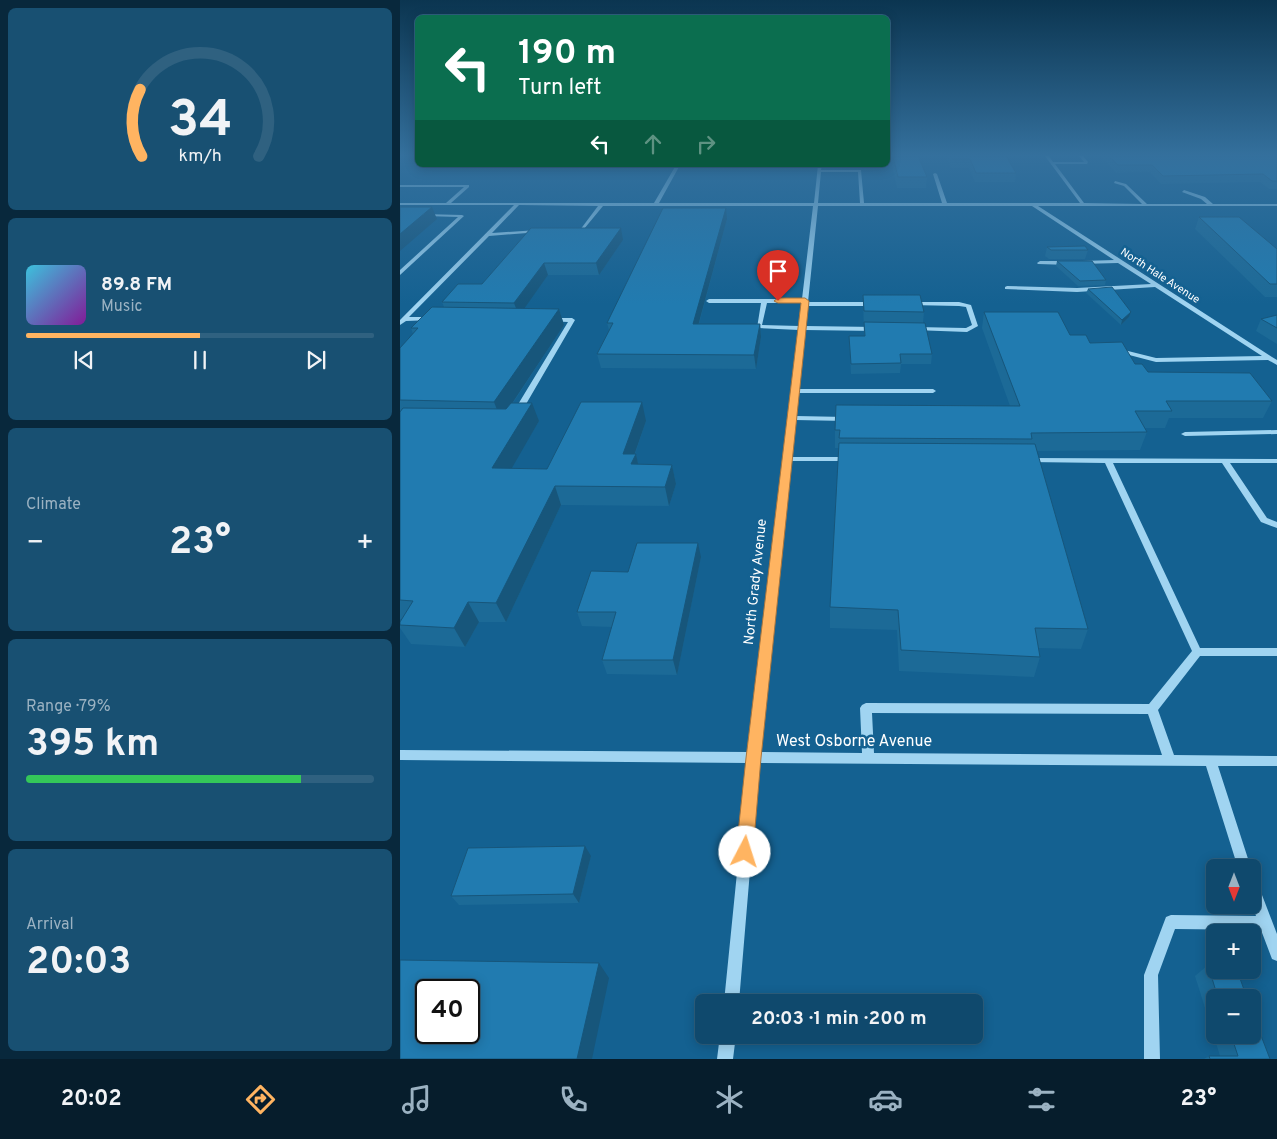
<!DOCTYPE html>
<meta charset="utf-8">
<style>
:root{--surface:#0f496d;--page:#185072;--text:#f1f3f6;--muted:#9bb2c2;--line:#2f6180;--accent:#ffb461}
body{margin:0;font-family:Overpass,sans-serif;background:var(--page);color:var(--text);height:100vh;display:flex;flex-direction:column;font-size:19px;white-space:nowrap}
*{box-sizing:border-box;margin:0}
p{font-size:16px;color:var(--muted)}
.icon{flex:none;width:28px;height:28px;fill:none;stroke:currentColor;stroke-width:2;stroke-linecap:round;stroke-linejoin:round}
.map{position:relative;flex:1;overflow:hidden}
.details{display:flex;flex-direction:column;gap:8px;padding:8px;background:#08283c;width:400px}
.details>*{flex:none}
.top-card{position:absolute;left:15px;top:15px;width:475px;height:152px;border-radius:8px;box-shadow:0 2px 12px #0003,0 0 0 1px var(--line);background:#0b6e4f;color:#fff;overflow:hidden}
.needle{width:32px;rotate:180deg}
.tools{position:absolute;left:806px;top:859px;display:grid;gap:10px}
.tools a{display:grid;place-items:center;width:55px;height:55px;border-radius:8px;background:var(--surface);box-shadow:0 2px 12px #0003,0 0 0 1px var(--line);font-size:25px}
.speed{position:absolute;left:15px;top:979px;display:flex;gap:10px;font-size:25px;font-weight:700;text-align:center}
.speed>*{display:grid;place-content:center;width:65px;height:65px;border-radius:50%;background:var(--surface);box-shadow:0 2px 12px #0003,0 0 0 1px var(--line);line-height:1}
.speed .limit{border:2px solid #111;border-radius:8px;background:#fff;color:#111}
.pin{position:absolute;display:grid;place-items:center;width:42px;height:42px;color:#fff;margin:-51px -21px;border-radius:50% 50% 50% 0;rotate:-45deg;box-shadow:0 0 5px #0007}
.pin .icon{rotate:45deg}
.me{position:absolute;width:55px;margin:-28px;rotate:5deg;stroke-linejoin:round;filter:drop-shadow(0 0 4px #0008)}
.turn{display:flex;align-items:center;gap:18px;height:105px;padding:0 20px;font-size:22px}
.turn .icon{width:65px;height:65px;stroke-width:2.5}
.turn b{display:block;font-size:35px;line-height:42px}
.lanes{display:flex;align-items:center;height:48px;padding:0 20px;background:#0003;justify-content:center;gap:25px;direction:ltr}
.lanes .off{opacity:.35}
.big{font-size:38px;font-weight:700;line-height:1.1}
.details .card{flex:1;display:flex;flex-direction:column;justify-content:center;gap:8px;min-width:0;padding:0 18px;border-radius:8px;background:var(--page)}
.details .dial{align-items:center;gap:0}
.dial svg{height:130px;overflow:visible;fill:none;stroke:var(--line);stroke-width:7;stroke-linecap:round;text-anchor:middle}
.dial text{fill:var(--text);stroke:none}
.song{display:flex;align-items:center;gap:15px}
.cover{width:60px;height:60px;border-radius:8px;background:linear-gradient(135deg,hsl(190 70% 55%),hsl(290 70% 35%))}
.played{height:5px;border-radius:2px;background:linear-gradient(90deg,var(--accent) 50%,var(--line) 50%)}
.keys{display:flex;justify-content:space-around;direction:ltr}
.heat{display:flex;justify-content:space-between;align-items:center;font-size:28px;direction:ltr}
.charge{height:8px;border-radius:4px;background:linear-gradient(90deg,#34c759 79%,var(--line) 0)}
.trip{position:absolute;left:295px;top:994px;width:288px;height:50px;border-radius:8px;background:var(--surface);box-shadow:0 2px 12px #0003,0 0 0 1px var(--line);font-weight:700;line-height:50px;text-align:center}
.tabs{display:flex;height:80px;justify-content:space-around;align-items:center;background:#061d2c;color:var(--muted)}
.tabs .icon{width:35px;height:35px}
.tabs .active{color:var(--accent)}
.tabs b{font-size:22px;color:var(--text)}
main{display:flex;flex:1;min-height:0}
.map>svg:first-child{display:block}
</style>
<main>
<section class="details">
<div class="card dial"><svg viewBox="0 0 100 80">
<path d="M14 69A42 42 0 1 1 86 69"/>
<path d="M14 69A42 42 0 0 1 13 28" stroke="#ffb461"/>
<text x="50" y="56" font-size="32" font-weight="700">34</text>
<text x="50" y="72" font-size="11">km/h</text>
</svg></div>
<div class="card">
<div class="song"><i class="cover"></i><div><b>89.8 FM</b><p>Music</p></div></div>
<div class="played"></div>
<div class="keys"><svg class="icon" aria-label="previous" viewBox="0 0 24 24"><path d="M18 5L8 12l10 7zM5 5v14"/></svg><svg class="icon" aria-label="pause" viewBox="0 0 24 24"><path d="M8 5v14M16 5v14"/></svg><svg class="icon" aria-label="next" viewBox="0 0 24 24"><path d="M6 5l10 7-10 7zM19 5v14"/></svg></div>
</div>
<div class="card"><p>Climate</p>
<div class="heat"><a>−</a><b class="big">23°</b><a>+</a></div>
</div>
<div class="card"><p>Range · 79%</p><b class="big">395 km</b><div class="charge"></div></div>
<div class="card"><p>Arrival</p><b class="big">20:03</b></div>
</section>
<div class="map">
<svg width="877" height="1059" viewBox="0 0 877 1059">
<rect width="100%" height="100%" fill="#146191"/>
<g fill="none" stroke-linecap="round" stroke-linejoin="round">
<!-- minor -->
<g fill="#a0d4f1" fill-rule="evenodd">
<path d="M645,156H649L653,162H684L679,156H683L688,162L687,164H655L684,203L742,204L724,186L714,183L715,181L726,184L747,204H807L801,199L782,192L784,190L805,197L813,204H877V206H638L872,357L877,360V365L868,360L756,362L714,351L713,350L716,348L756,358L862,356L755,287L677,292L605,289V287L607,286L677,288L751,284L718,263L680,264L679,263L682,261L714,260L632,206H418L408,302H474L477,304L474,306H407L405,326L476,327L479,329L476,331L405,330L399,389H533L536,391L533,393H398L396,416L446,417L450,419L446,421L395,420L391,457H449L453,459L449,461H391L361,752L462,753L460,708L462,705L466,703L749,704L792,651L705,463L629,462L625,460L629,458L877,459V463H830L867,518L877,522V528L861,522L822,463H713L800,648H877V656H800L758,710L774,755L877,756V766H818L851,868H838L806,766L359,763L339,1002H324L348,763L0,760V750L349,752L399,330L357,328L361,303H309L306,301L309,299H402L413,206H203L179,235L177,234L198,206L119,205L92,233L138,230L140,231V232L89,236L9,317H30L33,319L32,320L6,321L0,325V320L114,205H0V203H46L64,187H0V185H69V187L51,203H254L276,165H280L259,203H414L418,165H422L421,170H461L464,203H542L533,174L535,173L537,174L547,203H680ZM421,172H458L460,203H418ZM367,303H402L399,326L362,325ZM472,713L748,714L762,755L474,753Z"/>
<path d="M23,214L62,215L64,216L0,275V270L58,217L25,216L23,215Z"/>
<path d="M640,261H669L672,263L669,265L638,264L637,263Z"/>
<path d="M512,302H559L571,305L578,326L567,332L514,330V328L516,327L566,328L572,325L566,307L559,306L510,305L509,304Z"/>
<path d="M150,318H172L175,320L122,411L121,413H115L114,411L168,322L148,321V319Z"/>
<path d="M877,430V434L785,436L781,434L785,432Z"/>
<path d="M852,880L857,882L877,934V961L872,959L861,930L775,929L758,975L760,1059H744V975L766,917L771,915L856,916L852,905Z"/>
<path d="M320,1035H336L333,1059H317Z"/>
</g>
</g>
<!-- wall -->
<g fill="#1c6a97">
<path d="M490,156H518L527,177L526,188H497Z"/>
<path d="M545,156H606L616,173L615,182H575L569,168H551Z"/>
<path d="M700,156H877V189H869L860,182L761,184L750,172L716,173Z"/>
<path d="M799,217L877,249V297H865L795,229Z"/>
<path d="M327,219L299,324H360L361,337L356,369L201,368L197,354L209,330L207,323Z"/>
<path d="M131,228L223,240L199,275H148L124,308L159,309L164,325L113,403L139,421L111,468L147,469L246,421L235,454H236L238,464L272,465L276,484L269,506L161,505L106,622H79L65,647L11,644L0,628V622L2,619H0V348L13,334L11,328L44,307L42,302L82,284Z"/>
<path d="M647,247L688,250L685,259H649L645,256Z"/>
<path d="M657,261L706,280L705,285L678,286L656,266Z"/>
<path d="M688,289L731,312L729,317L721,325L686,293Z"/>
<path d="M463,295L524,312L523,323L532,354L531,364H501L500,373L451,374L449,336H464Z"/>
<path d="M584,312L670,335L690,343L735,364L748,372L872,401L863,418H769L765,428H744L747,432L740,450L637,451L688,629L681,649L639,648L640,657L634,677L499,671L497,630L430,628V607L439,448H435V430L610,406L582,328Z"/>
<path d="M877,315V344L856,331L861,319Z"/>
<path d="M301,557L277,675L207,674L202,660L212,627L182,626L177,612L228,572Z"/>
<path d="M191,856L179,903L59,905L51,896Z"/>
<path d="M808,965L847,998H815V1035H852L870,1059H804L809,1056H820L795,976Z"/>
</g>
<!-- shaded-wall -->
<g fill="#17567b">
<path d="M32,207L37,219L0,251V234Z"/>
<path d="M326,208L327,219L295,337L293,324Z"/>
<path d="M221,228L223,240L199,275L196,263Z"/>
<path d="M144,263L148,275L119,316L114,303Z"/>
<path d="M159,309L164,325L101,420L94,402Z"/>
<path d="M731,312L729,317L721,325L722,320Z"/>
<path d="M360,324L361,337L356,369L354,355Z"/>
<path d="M242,402L246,421L228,473L223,454Z"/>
<path d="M132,403L139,421L101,487L92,468Z"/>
<path d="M236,454L240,473L231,464Z"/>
<path d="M272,465L276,484L269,506L265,487Z"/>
<path d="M155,486L161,505L106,622L96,603Z"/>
<path d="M298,543L301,557L277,675L273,660Z"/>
<path d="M68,602L79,622L65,647L54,628Z"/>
<path d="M185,846L191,856L179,903L173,894Z"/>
<path d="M199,963L209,978L192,1059H177Z"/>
</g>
<!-- building -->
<g fill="#217bb0" stroke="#17567b" fill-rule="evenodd">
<path d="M493,156H518L527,177H498Z"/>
<path d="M550,156H606L616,173H576L570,159H552Z"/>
<path d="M709,156H877V181H872L863,174L763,176L752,165H718Z"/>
<path d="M0,207H32L0,234Z"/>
<path d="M263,208H326L293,324H360L354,355L197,354L213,323H207Z"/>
<path d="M799,217H839L877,249V284H870Z"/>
<path d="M131,228H221L196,263H144L114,303L42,302L58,284H82Z"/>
<path d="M685,246L688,250H651L647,247Z"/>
<path d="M657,261H692L706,280L680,281Z"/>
<path d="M712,287L731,312L722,320L688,289Z"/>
<path d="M463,295H520L524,312L464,311Z"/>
<path d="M32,307L159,309L94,402L0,400V348L18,328H11Z"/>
<path d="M584,312H658L670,335H686L690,343L722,342L735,364H742L748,372L850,373L872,401H766L772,411H735L747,432L631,433L632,439L439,438L440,430H435L436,405L620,406Z"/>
<path d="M877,315V328L861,319Z"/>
<path d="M464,322L525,323L532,354H500L501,363L451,364L449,336H465Z"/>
<path d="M181,402H242L223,454H236L231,464L272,465L265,487L155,486L96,603L68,602L54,628L0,625V622L13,601L0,600V412L3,408L106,409L111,403H132L92,468L147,469Z"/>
<path d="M439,443L635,444L688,629L635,628L640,657L501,650L498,610L430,607Z"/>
<path d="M237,543H298L273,660H202L216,612H177L191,571L228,572Z"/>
<path d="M185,846L173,894L51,896L68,848Z"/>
<path d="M0,960L199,963L177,1059H0ZM26,990H69V1032H26Z"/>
<path d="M808,965H815V970H837L847,998H818Z"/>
<path d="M852,1012L870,1059H810L809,1056H838L831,1035H852Z"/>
</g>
<!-- sky -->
<linearGradient id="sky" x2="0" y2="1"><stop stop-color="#0b3550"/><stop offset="0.51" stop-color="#34709d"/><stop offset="1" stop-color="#34709d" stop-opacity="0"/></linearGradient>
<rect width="877" height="304" fill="url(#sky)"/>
<!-- route -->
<path fill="#ffb461" stroke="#a6753f" d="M405,298L409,301L361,758L353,852L351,858L345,860L339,858L336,852L346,758L401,303H378L374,301L378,298Z"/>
<g text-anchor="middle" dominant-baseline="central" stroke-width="5" stroke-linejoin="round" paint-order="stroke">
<!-- far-street labels -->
<g font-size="11" fill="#fff" stroke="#146191">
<text transform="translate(760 276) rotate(33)">North Hale Avenue</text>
</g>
<!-- street labels -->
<g font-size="14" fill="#fff" stroke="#146191">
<text transform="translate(356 582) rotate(-84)">North Grady Avenue</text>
</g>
<!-- near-street labels -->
<g font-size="16" fill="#fff" stroke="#146191">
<text x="454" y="742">West Osborne Avenue</text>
</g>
</g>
</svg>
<div class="tools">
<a><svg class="needle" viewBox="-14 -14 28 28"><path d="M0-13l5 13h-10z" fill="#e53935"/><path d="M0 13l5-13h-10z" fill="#9bb2c2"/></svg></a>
<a>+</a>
<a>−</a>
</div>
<div class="speed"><div class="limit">40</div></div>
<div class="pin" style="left:378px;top:301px;background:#d93025"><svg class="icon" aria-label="arrive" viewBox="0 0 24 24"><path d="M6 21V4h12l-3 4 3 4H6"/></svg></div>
<svg class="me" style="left:345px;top:852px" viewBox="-20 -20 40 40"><circle r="19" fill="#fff"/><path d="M0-13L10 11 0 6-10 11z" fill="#ffb461"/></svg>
<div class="trip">20:03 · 1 min · 200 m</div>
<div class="top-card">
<div class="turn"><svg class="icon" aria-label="left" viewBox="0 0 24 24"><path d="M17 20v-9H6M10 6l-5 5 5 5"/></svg><div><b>190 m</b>Turn left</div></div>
<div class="lanes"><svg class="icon" aria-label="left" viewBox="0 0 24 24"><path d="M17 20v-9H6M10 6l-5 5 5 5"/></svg><svg class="icon off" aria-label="ahead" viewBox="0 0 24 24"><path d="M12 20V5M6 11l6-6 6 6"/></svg><svg class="icon off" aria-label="right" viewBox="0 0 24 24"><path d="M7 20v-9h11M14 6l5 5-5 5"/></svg></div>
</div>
</div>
</main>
<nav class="tabs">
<b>20:02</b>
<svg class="icon active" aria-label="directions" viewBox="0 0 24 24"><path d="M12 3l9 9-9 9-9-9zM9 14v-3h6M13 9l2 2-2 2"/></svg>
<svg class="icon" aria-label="music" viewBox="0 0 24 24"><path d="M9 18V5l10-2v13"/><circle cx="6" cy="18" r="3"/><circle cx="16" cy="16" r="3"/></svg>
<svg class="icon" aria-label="phone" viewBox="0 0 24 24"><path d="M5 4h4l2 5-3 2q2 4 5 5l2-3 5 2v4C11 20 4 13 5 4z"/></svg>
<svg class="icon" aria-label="climate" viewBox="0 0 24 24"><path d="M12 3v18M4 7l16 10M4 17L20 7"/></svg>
<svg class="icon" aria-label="car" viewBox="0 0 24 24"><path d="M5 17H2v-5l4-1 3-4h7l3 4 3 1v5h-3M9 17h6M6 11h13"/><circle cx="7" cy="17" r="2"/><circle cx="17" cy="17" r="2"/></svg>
<svg class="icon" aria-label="filters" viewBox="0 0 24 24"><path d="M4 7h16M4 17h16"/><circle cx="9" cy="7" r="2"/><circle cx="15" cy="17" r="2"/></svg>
<b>23°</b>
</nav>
